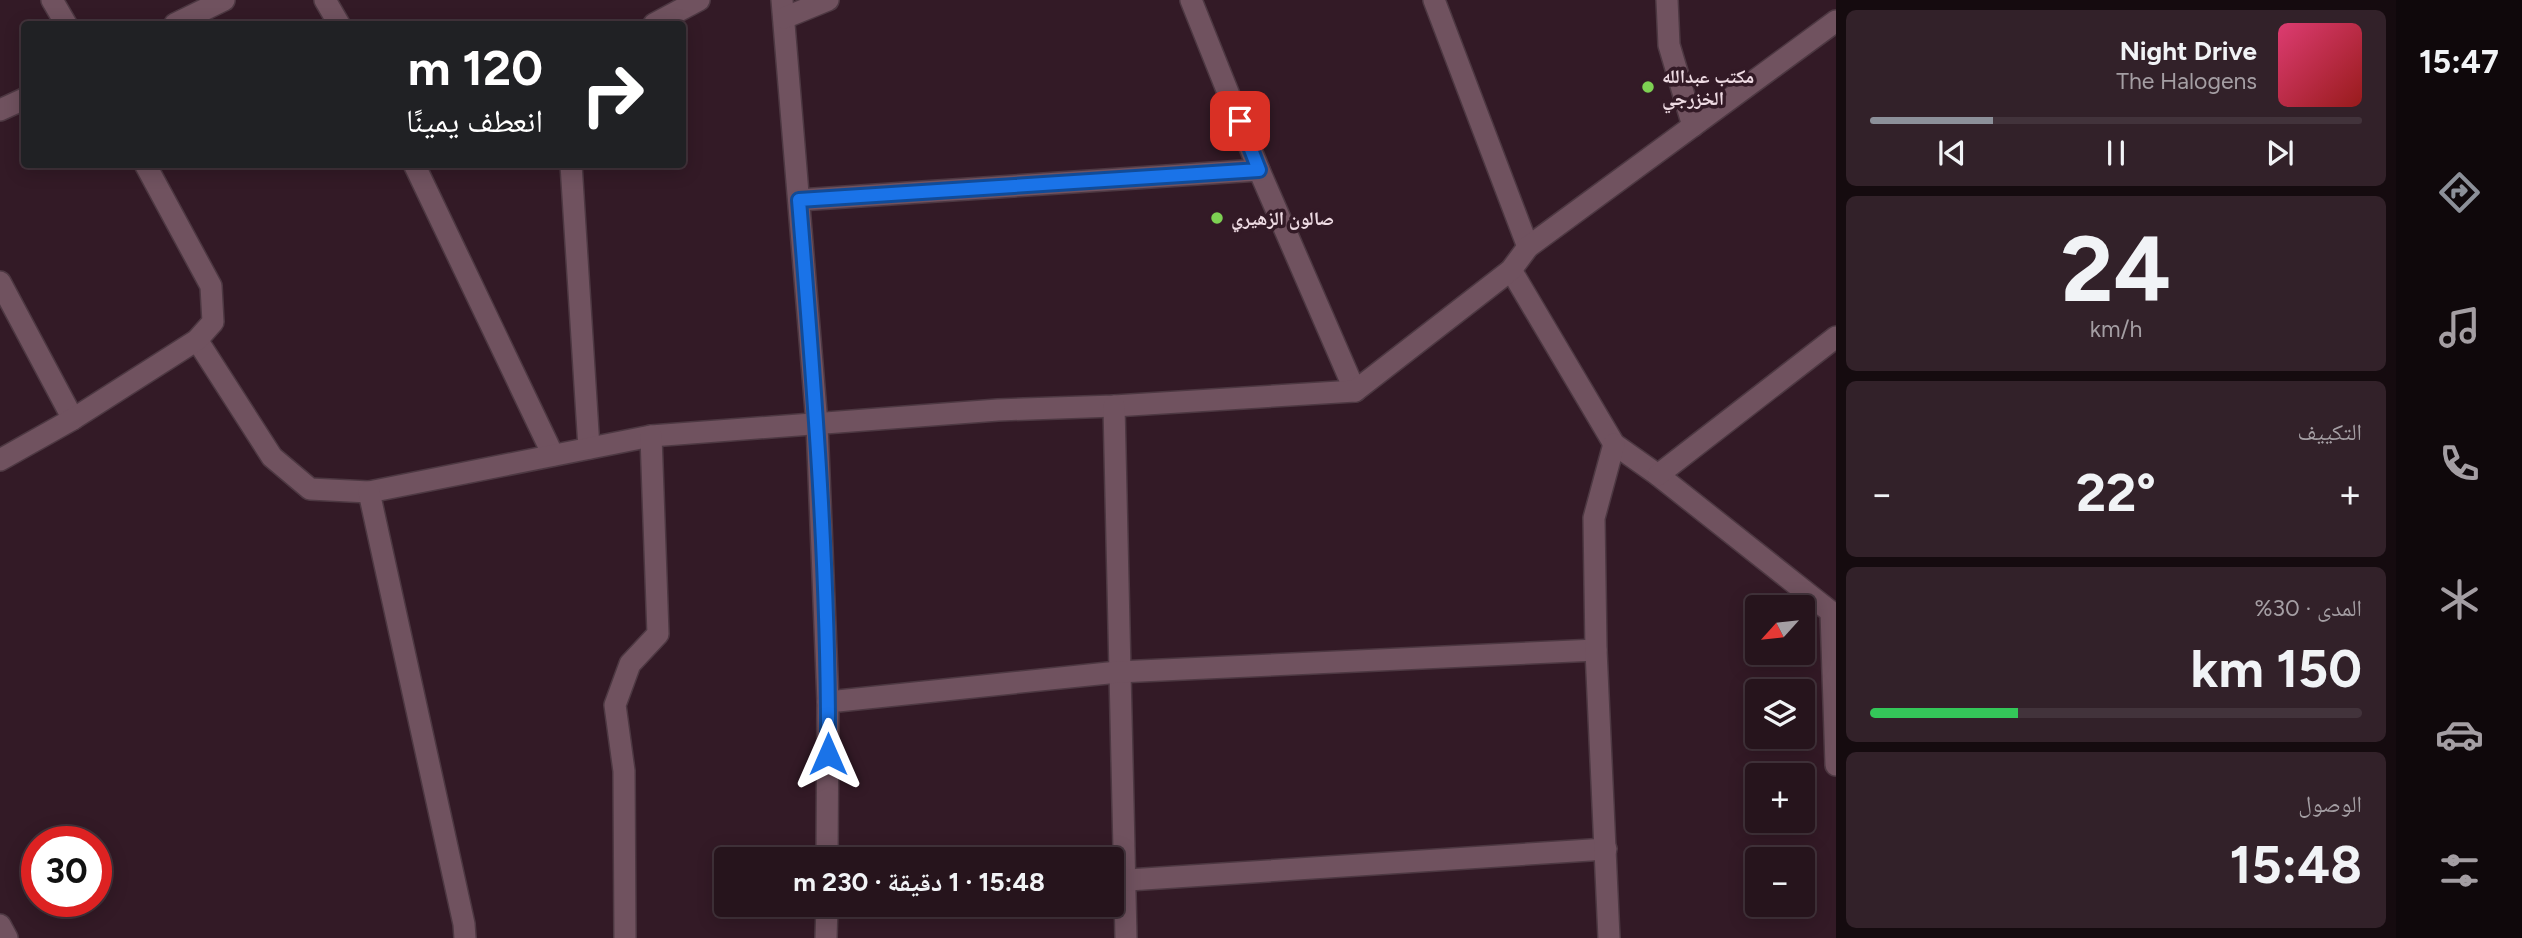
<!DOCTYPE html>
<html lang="ar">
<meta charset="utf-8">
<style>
:root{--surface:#26141c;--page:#322129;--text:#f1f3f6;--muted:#a49ea3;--line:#42333b;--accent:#8c9099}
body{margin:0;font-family:Figtree,"Noto Naskh Arabic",sans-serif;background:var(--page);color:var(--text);direction:rtl;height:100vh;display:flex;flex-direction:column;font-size:26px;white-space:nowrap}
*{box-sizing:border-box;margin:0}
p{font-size:23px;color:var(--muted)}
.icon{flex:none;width:38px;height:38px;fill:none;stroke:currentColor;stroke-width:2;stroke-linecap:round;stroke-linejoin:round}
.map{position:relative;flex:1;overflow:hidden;direction:ltr}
.panel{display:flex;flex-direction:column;gap:10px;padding:10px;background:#150b0f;width:560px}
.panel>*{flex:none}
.banner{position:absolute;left:21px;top:21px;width:665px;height:147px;border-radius:7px;box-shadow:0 4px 18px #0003,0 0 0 2px var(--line);direction:rtl;background:#202124;color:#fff;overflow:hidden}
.needle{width:46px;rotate:243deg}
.buttons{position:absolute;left:1745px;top:595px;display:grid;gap:14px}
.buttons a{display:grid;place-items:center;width:70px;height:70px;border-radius:7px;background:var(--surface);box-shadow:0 4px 18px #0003,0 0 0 2px var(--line);font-size:35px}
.speed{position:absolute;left:21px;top:826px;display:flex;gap:14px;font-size:35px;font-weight:700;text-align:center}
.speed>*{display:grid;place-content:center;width:91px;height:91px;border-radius:50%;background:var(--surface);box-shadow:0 4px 18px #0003,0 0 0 2px var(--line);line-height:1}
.speed .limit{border:10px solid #d22;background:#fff;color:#111}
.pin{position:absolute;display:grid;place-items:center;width:60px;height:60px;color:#fff;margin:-30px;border-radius:14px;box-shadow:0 4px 10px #0006}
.me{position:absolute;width:77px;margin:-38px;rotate:0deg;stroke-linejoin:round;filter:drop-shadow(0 0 5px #0008)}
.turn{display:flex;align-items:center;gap:24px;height:147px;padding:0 28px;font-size:32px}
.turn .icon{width:91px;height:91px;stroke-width:2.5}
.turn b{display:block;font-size:49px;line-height:60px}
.big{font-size:52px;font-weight:700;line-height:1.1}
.panel .widget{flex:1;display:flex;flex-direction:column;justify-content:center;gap:10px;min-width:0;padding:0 24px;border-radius:10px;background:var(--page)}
.panel .dial{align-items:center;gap:0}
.dial b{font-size:91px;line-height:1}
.song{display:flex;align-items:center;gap:21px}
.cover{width:84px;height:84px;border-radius:10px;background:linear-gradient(135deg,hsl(340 70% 55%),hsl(0 70% 35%))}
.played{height:7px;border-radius:4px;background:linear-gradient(90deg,var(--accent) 25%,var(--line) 25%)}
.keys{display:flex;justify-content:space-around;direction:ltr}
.heat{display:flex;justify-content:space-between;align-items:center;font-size:38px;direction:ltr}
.charge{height:10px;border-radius:5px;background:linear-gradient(90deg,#34c759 30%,var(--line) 0)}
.trip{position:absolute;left:714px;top:847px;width:410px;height:70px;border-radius:7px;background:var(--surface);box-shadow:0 4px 18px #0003,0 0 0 2px var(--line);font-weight:700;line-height:70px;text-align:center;direction:rtl}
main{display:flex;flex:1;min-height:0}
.tab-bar{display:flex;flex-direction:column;width:126px;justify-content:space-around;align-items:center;background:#0f080b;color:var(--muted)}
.tab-bar .icon{width:49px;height:49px}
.tab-bar .selected{color:var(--accent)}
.tab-bar b{font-size:32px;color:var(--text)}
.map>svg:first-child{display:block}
</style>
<main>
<nav class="tab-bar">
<b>15:47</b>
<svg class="icon selected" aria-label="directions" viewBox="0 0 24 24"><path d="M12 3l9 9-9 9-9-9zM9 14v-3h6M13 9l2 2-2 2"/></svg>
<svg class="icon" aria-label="music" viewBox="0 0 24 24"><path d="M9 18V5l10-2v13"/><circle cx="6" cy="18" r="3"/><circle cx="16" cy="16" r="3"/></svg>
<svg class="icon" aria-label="phone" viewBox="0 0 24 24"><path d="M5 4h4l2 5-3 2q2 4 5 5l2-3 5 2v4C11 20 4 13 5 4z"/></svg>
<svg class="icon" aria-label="climate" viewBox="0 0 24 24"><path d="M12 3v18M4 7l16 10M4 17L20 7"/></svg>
<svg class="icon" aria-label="car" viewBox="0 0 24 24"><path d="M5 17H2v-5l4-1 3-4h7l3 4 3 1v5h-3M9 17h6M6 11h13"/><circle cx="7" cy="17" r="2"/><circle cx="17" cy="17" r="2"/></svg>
<svg class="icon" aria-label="filters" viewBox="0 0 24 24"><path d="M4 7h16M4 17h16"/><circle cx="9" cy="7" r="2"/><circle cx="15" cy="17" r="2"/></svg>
</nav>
<section class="panel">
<div class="widget">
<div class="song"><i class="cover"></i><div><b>Night Drive</b><p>The Halogens</p></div></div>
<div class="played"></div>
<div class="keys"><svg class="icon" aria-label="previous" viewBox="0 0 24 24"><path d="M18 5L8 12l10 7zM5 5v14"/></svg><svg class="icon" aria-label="pause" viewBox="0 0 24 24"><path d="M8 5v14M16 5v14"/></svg><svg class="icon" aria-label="next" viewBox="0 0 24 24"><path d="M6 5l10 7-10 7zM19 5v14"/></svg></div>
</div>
<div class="widget dial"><b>24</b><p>km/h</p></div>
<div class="widget"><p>التكييف</p>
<div class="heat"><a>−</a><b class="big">22°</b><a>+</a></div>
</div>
<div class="widget"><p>المدى · 30%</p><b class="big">150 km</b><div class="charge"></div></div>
<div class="widget"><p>الوصول</p><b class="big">15:48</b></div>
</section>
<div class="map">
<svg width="1836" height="938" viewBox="0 0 1836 938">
<rect width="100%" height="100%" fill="#331a26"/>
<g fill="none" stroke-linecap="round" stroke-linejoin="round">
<defs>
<g id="minor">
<path d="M52,0L66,24"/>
<path d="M325,0L339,24"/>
<path d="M782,0L817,424L828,702L827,859"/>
<path d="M1191,0L1259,170L1355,391"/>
<path d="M1434,0L1528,247"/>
<path d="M1667,0L1669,45L1693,126"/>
<path d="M784,18L828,0"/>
<path d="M175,24L224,0"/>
<path d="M654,24L699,0"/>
<path d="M0,110L24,99"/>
<path d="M414,164L553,455"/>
<path d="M571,164L589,448"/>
<path d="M799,200L1259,170"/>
<path d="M1511,270L1614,444L1658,475L1831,612L1836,765"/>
<path d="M0,282L73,419"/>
<path d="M197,340L272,457L310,489L369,492L651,436L998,410L1114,406L1355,391L1511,270L1528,247L1836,21"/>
<path d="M1114,406L1126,938"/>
<path d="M0,460L73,419L197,340L213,322L211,286L145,164"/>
<path d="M1658,475L1836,337"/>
<path d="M369,492L464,924L465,938"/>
<path d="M828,702L1118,672L1596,650"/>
<path d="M1113,881L1606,849"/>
<path d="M0,925L7,938"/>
<path d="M625,938L624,771L615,705L630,664L658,634L651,436"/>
<path d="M826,938L827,905"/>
<path d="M1609,938L1596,650L1594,518L1614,444"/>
</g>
</defs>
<!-- minor casing -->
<use href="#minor" stroke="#4d3842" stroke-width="24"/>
<!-- minor -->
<use href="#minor" stroke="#70525f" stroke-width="21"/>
</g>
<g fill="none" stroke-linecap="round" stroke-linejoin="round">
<defs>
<path id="route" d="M828,754C829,569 814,384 799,200L1259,170L1240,121"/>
</defs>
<!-- route casing -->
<use href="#route" stroke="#114b97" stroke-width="18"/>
<!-- route -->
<use href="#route" stroke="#1a73e8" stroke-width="12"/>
</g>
<!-- markers -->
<g fill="#7ed153" stroke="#331a26" stroke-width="2.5">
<circle cx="1648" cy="87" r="7"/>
<circle cx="1217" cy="218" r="7"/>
</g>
<g text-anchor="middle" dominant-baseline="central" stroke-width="7" stroke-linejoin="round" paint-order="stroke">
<!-- poi labels -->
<g font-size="19" font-weight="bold" fill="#eedbe3" stroke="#331a26" text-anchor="start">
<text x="1662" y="76">مكتب عبدالله<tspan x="1662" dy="22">الخزرجي</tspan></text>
<text x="1231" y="218">صالون الزهيري</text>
</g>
</g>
</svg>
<div class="buttons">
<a><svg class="needle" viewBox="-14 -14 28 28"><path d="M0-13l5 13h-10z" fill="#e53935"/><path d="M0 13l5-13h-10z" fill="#a49ea3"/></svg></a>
<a><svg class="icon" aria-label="layers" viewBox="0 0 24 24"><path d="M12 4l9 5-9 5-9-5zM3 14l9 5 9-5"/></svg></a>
<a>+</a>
<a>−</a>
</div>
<div class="speed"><div class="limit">30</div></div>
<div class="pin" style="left:1240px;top:121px;background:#d93025"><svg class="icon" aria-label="arrive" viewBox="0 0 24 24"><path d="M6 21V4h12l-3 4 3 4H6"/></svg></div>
<svg class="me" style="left:828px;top:754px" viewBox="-20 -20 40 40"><path d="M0-17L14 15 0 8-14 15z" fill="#1a73e8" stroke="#fff" stroke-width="4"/></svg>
<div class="trip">15:48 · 1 دقيقة · 230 m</div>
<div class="banner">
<div class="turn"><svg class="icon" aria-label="right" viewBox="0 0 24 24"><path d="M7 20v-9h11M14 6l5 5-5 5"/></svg><div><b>120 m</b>انعطف يمينًا</div></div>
</div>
</div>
</main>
